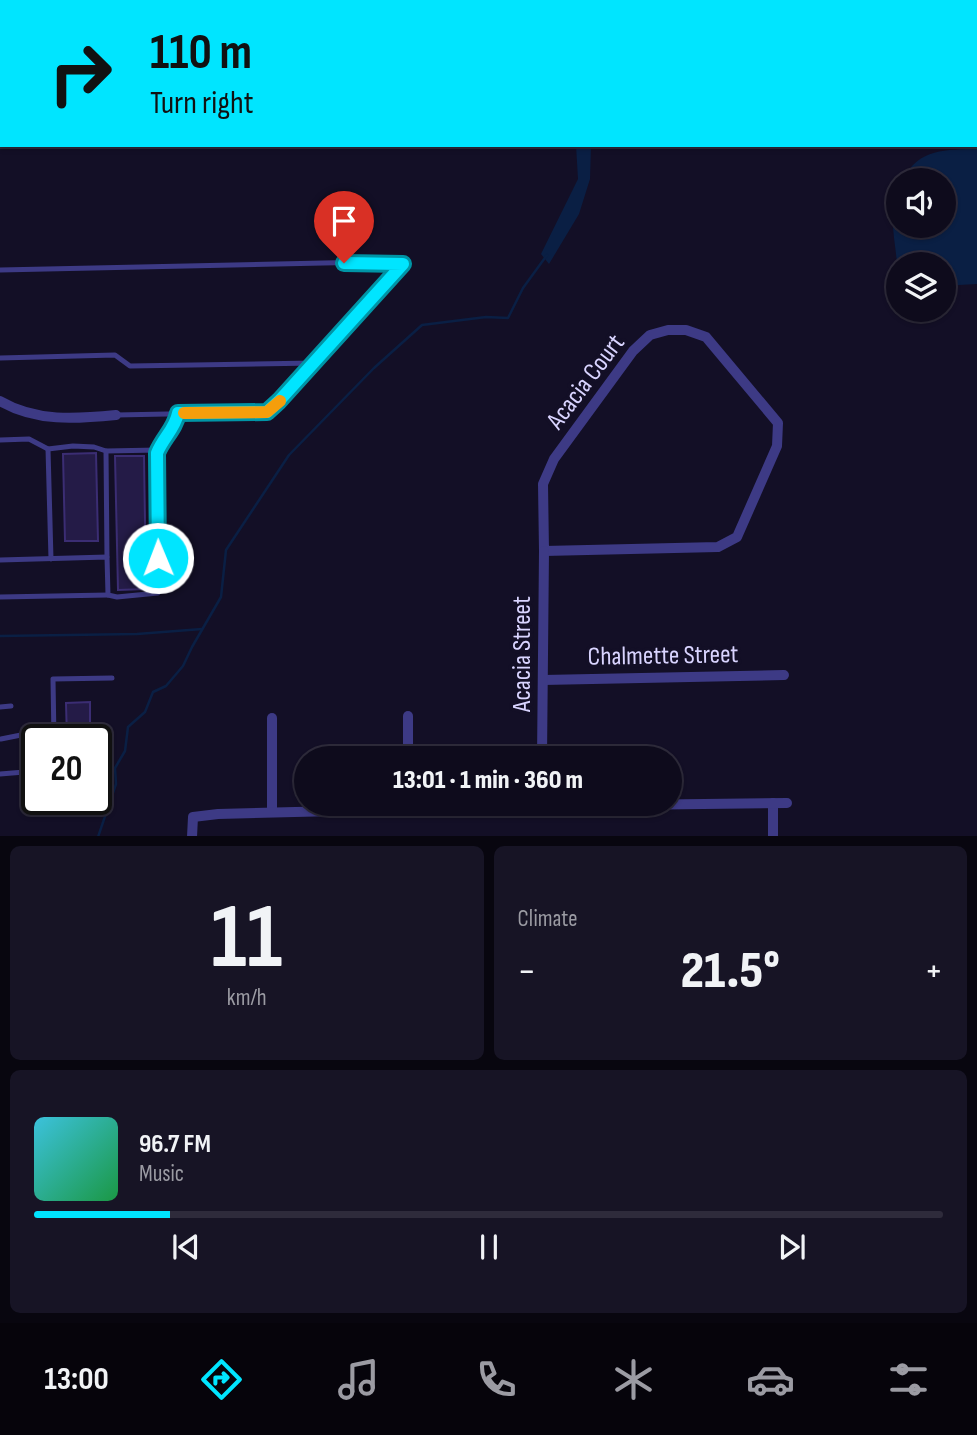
<!DOCTYPE html>
<meta charset="utf-8">
<style>
:root{--surface:#0e0b1c;--page:#171425;--text:#f1f3f6;--muted:#9b9ba3;--line:#2e2b3b;--accent:#00e5ff}
body{margin:0;font-family:"Sofia Sans Condensed",sans-serif;background:var(--page);color:var(--text);height:100vh;display:flex;flex-direction:column;font-size:26px;white-space:nowrap}
*{box-sizing:border-box;margin:0}
p{font-size:23px;color:var(--muted)}
.icon{flex:none;width:38px;height:38px;fill:none;stroke:currentColor;stroke-width:2;stroke-linecap:round;stroke-linejoin:round}
.map{position:relative;height:836px;overflow:hidden}
.drawer{display:flex;flex-direction:column;gap:10px;padding:10px;background:#08060f;flex:1}
.drawer>*{flex:none}
.top-card{position:absolute;left:0px;top:0px;width:978px;height:147px;box-shadow:0 2px 5px #0004,0 0 0 2px var(--line);background:#00e5ff;color:#111;overflow:hidden}
.tools{position:absolute;left:886px;top:168px;display:grid;gap:14px}
.tools a{display:grid;place-items:center;width:70px;height:70px;border-radius:50%;background:var(--surface);box-shadow:0 2px 5px #0004,0 0 0 2px var(--line);font-size:35px}
.speed{position:absolute;left:21px;top:724px;display:flex;gap:14px;font-size:35px;font-weight:700;text-align:center}
.speed>*{display:grid;place-content:center;width:91px;height:91px;border-radius:50%;background:var(--surface);box-shadow:0 2px 5px #0004,0 0 0 2px var(--line);line-height:1}
.speed .limit{border:4px solid #111;border-radius:10px;background:#fff;color:#111}
.pin{position:absolute;display:grid;place-items:center;width:60px;height:60px;color:#fff;margin:-72px -30px;border-radius:50% 50% 50% 0;rotate:-45deg;box-shadow:0 0 7px #0007}
.pin .icon{rotate:45deg}
.me{position:absolute;width:77px;margin:-38px;rotate:359deg;stroke-linejoin:round;filter:drop-shadow(0 0 5px #0008)}
.turn{display:flex;align-items:center;gap:24px;height:147px;padding:0 35px;font-size:32px}
.turn .icon{width:91px;height:91px;stroke-width:2.5}
.turn b{display:block;font-size:49px;line-height:60px}
.big{font-size:52px;font-weight:800;line-height:1.1}
.drawer .card{flex:1;display:flex;flex-direction:column;justify-content:center;gap:10px;min-width:0;padding:0 24px;border-radius:10px;background:var(--page)}
.drawer .dial{align-items:center;gap:0}
.dial b{font-size:91px;line-height:1}
.song{display:flex;align-items:center;gap:21px}
.cover{width:84px;height:84px;border-radius:10px;background:linear-gradient(135deg,hsl(190 70% 55%),hsl(140 70% 35%))}
.played{height:7px;border-radius:4px;background:linear-gradient(90deg,var(--accent) 15%,var(--line) 15%)}
.keys{display:flex;justify-content:space-around;direction:ltr}
.heat{display:flex;justify-content:space-between;align-items:center;font-size:38px;direction:ltr}
.drawer .tiles{flex:1;display:grid;gap:10px;grid-template-columns:1fr 1fr}
.card:last-child{grid-column:span 2}
.trip{position:absolute;left:294px;top:746px;width:388px;height:70px;border-radius:35px;background:var(--surface);box-shadow:0 2px 5px #0004,0 0 0 2px var(--line);font-weight:800;line-height:70px;text-align:center}
.tab-bar{display:flex;height:112px;justify-content:space-around;align-items:center;background:#06040b;color:var(--muted)}
.tab-bar .icon{width:49px;height:49px}
.tab-bar .on{color:var(--accent)}
.tab-bar b{font-size:32px;color:var(--text)}
.map>svg:first-child{display:block}
</style>
<div class="map">
<svg width="977" height="837" viewBox="0 0 977 837">
<rect width="100%" height="100%" fill="#130f26"/>
<!-- water -->
<g fill="#0a1f44">
<path d="M552,0H977V66L976,2Z"/>
<path d="M576,145H591L590,179L579,214L549,264L541,254L578,179Z"/>
<path d="M977,148V284L959,285L943,290V264L897,263C895,240 888,213 898,192V226H943V180H903C919,147 946,151 977,148Z"/>
</g>
<g fill="none" stroke-linecap="round" stroke-linejoin="round">
<!-- stream -->
<g stroke="#0a1f44" stroke-width="2.5">
<path d="M0,636L137,634L202,629"/>
<path d="M98,837L116,784L115,768L125,751L128,727L145,712L153,692L166,686L183,666L192,647L221,597L226,550L289,455L374,368L422,325L486,317L508,318L523,288L547,255"/>
</g>
</g>
<!-- building -->
<g fill="#241b47" stroke="#3b2d73" stroke-width="2">
<path d="M96,453L98,541H65L63,454Z"/>
<path d="M115,456H144L146,589L118,590Z"/>
<path d="M90,702V740H67L66,703Z"/>
</g>
<g fill="none" stroke-linecap="round" stroke-linejoin="round">
<!-- service -->
<g stroke="#3d3a85" stroke-width="5">
<path d="M0,270L370,262L403,264L279,401L267,412L116,415"/>
<path d="M0,358L115,355L130,366L315,363"/>
<path d="M0,440L29,439L48,449"/>
<path d="M106,451L107,557"/>
<path d="M51,559L48,449L73,446L94,447L106,451L158,450"/>
<path d="M0,560L107,557L108,595L117,597L158,593L157,453C163,438 175,429 178,413"/>
<path d="M0,597L108,595"/>
<path d="M0,707L11,706"/>
<path d="M1,739L26,734L30,736L33,773"/>
<path d="M54,740L53,679L112,678"/>
<path d="M0,774L37,771"/>
</g>
<!-- minor -->
<g stroke="#3d3a85" stroke-width="10">
<path d="M149,0V2"/>
<path d="M0,23H2"/>
<path d="M668,330H686L706,337L778,423L777,446L737,537L718,547L544,551L543,484L554,459L633,351L650,335Z"/>
<path d="M0,401C36,422 76,419 116,415"/>
<path d="M543,680L784,675"/>
<path d="M408,716V758"/>
<path d="M272,718V812"/>
<path d="M542,758L544,551"/>
<path d="M773,803V837"/>
<path d="M192,837L193,817L218,814L542,806L787,803"/>
</g>
</g>
<g fill="none" stroke-linecap="round" stroke-linejoin="round">
<defs>
<path id="route" d="M158,558L157,453C163,438 175,429 178,413L267,412L279,401L403,264L344,263"/>
</defs>
<!-- route casing -->
<use href="#route" stroke="#0095a6" stroke-width="18"/>
<!-- route -->
<use href="#route" stroke="#00e5ff" stroke-width="12"/>
<!-- slow -->
<path stroke="#f59e0b" stroke-width="12" d="M184,413L267,412L280,401"/>
</g>
<g text-anchor="middle" dominant-baseline="central" stroke-width="7" stroke-linejoin="round" paint-order="stroke">
<!-- street labels -->
<g font-size="26" fill="#d9d4ff" stroke="#130f26">
<text transform="translate(586 382) rotate(-53)">Acacia Court</text>
<text transform="translate(522 654) rotate(-90)">Acacia Street</text>
<text transform="translate(663 656) rotate(-1)">Chalmette Street</text>
</g>
</g>
</svg>
<div class="tools">
<a><svg class="icon" aria-label="sound" viewBox="0 0 24 24"><path d="M4 9h4l5-4v14l-5-4H4zM17 9q2 3 0 6"/></svg></a>
<a><svg class="icon" aria-label="layers" viewBox="0 0 24 24"><path d="M12 4l9 5-9 5-9-5zM3 14l9 5 9-5"/></svg></a>
</div>
<div class="speed"><div class="limit">20</div></div>
<div class="pin" style="left:344px;top:263px;background:#d93025"><svg class="icon" aria-label="arrive" viewBox="0 0 24 24"><path d="M6 21V4h12l-3 4 3 4H6"/></svg></div>
<svg class="me" style="left:158px;top:558px" viewBox="-20 -20 40 40"><circle r="17" fill="#00e5ff" stroke="#fff" stroke-width="3"/><path d="M0-11L8 9 0 5-8 9z" fill="#fff"/></svg>
<div class="trip">13:01 · 1 min · 360 m</div>
<div class="top-card">
<div class="turn"><svg class="icon" aria-label="right" viewBox="0 0 24 24"><path d="M7 20v-9h11M14 6l5 5-5 5"/></svg><div><b>110 m</b>Turn right</div></div>
</div>
</div>
<section class="drawer">
<div class="tiles">
<div class="card dial"><b>11</b><p>km/h</p></div>
<div class="card"><p>Climate</p>
<div class="heat"><a>−</a><b class="big">21.5°</b><a>+</a></div>
</div>
<div class="card">
<div class="song"><i class="cover"></i><div><b>96.7 FM</b><p>Music</p></div></div>
<div class="played"></div>
<div class="keys"><svg class="icon" aria-label="previous" viewBox="0 0 24 24"><path d="M18 5L8 12l10 7zM5 5v14"/></svg><svg class="icon" aria-label="pause" viewBox="0 0 24 24"><path d="M8 5v14M16 5v14"/></svg><svg class="icon" aria-label="next" viewBox="0 0 24 24"><path d="M6 5l10 7-10 7zM19 5v14"/></svg></div>
</div>
</div>
</section>
<nav class="tab-bar">
<b>13:00</b>
<svg class="icon on" aria-label="directions" viewBox="0 0 24 24"><path d="M12 3l9 9-9 9-9-9zM9 14v-3h6M13 9l2 2-2 2"/></svg>
<svg class="icon" aria-label="music" viewBox="0 0 24 24"><path d="M9 18V5l10-2v13"/><circle cx="6" cy="18" r="3"/><circle cx="16" cy="16" r="3"/></svg>
<svg class="icon" aria-label="phone" viewBox="0 0 24 24"><path d="M5 4h4l2 5-3 2q2 4 5 5l2-3 5 2v4C11 20 4 13 5 4z"/></svg>
<svg class="icon" aria-label="climate" viewBox="0 0 24 24"><path d="M12 3v18M4 7l16 10M4 17L20 7"/></svg>
<svg class="icon" aria-label="car" viewBox="0 0 24 24"><path d="M5 17H2v-5l4-1 3-4h7l3 4 3 1v5h-3M9 17h6M6 11h13"/><circle cx="7" cy="17" r="2"/><circle cx="17" cy="17" r="2"/></svg>
<svg class="icon" aria-label="filters" viewBox="0 0 24 24"><path d="M4 7h16M4 17h16"/><circle cx="9" cy="7" r="2"/><circle cx="15" cy="17" r="2"/></svg>
</nav>
